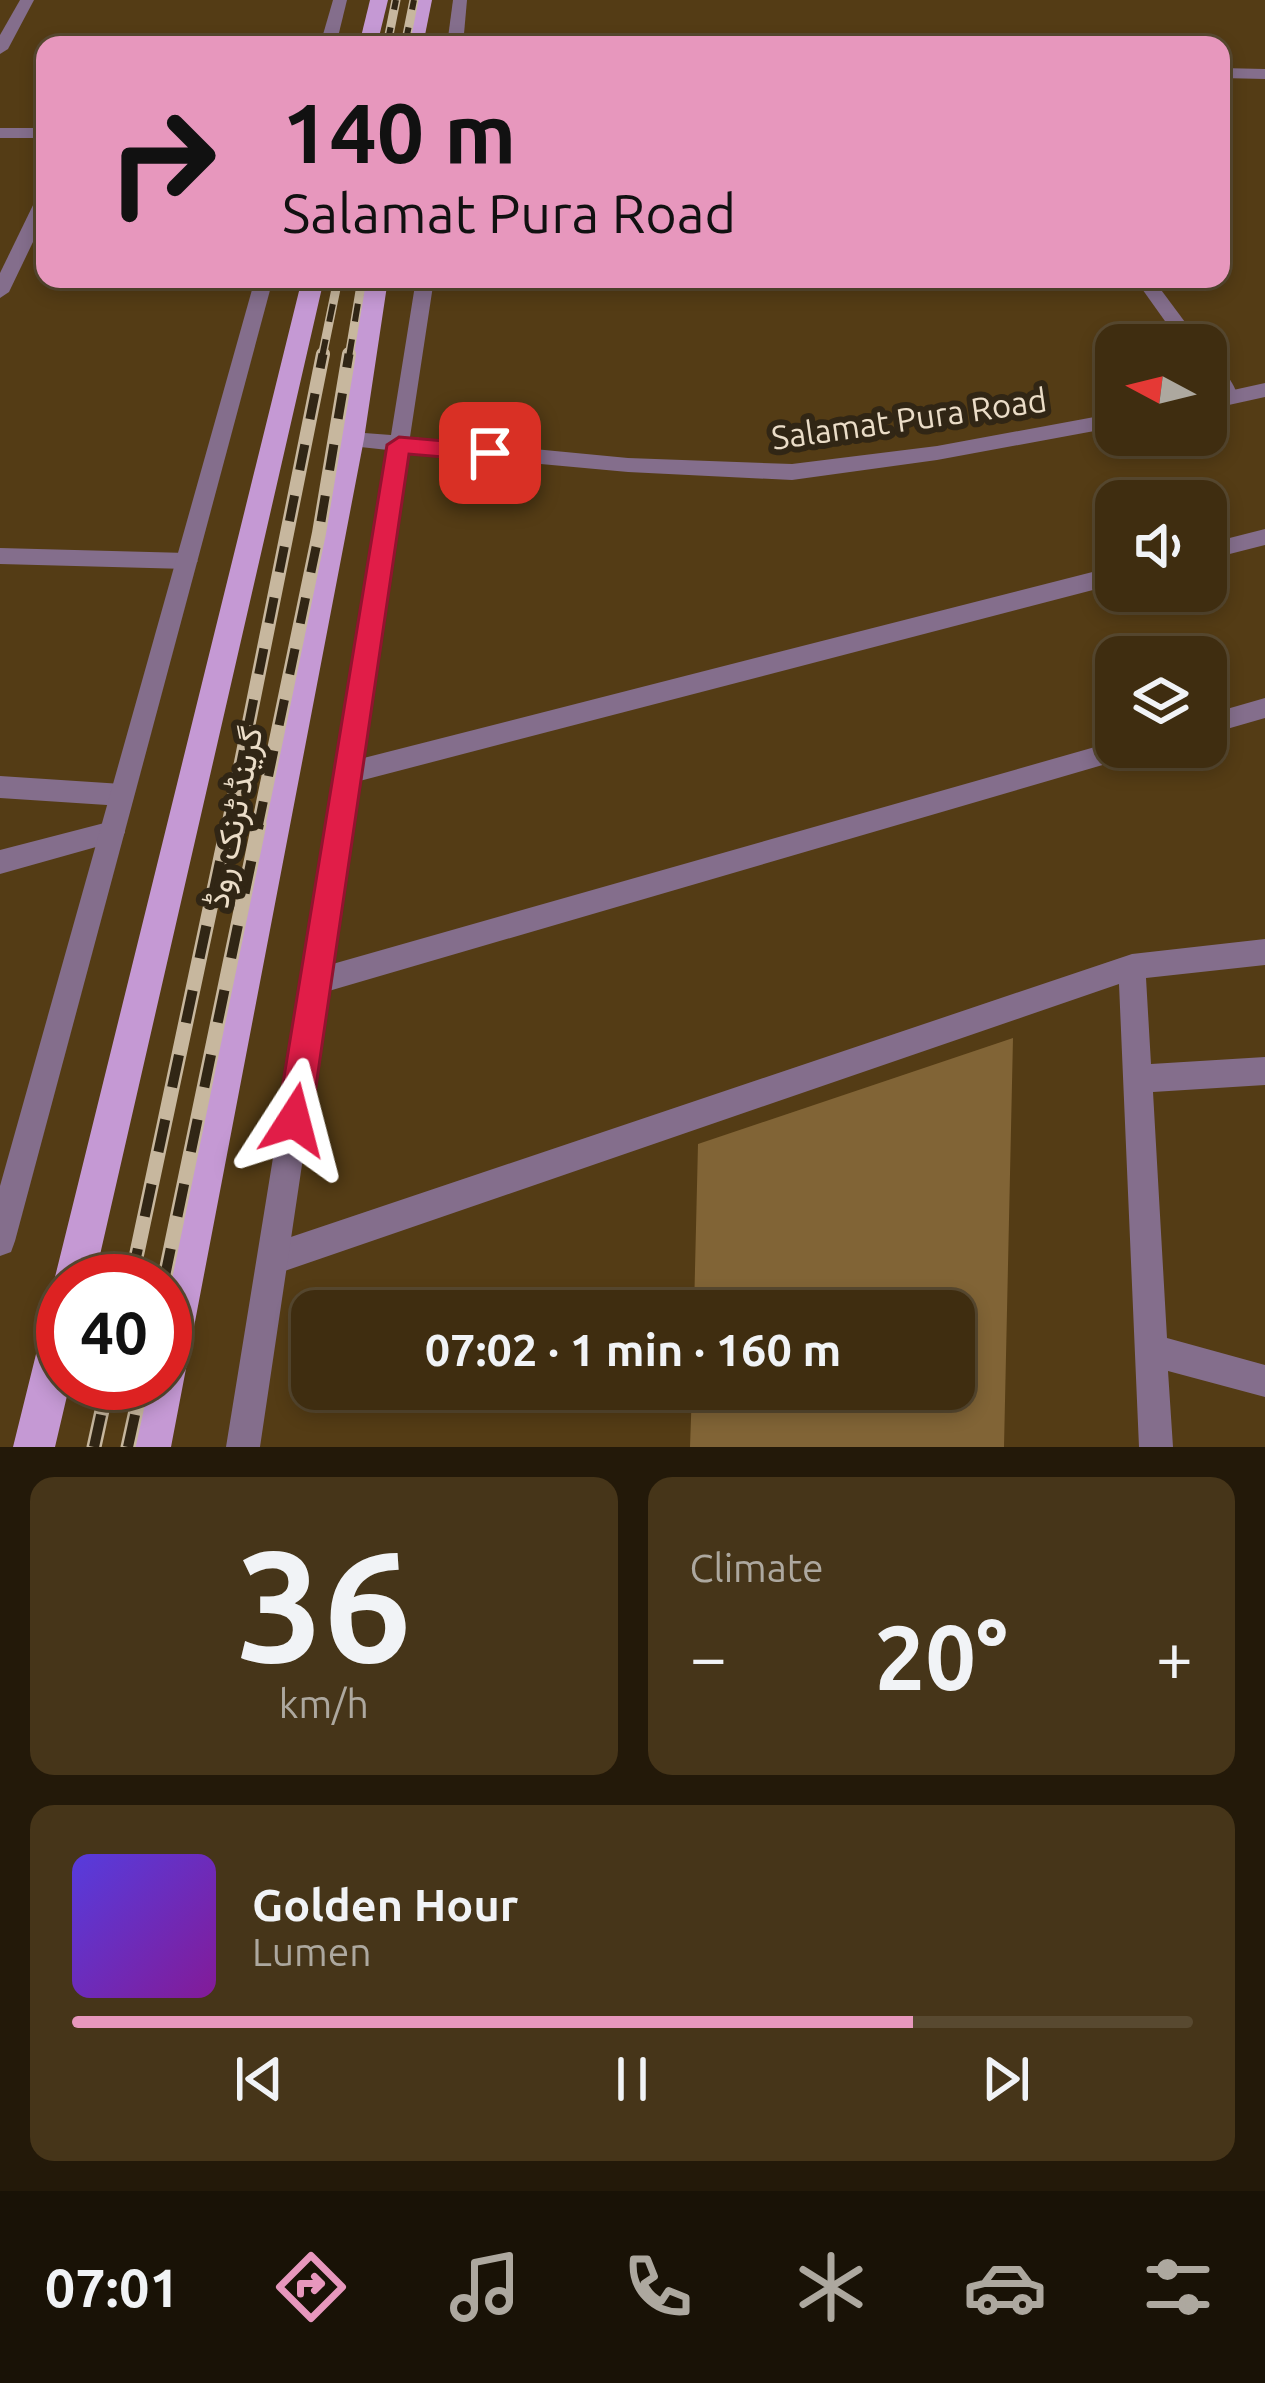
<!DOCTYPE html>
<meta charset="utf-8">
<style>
:root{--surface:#3f2d10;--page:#463519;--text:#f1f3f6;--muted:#ada89f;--line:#584930;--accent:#e797bd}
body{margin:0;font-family:Ubuntu,Vazirmatn,sans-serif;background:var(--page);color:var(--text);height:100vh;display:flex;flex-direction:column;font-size:45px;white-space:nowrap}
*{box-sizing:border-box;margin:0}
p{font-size:39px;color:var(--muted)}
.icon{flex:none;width:66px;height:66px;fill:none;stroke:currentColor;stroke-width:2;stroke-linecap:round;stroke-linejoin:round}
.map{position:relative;height:1447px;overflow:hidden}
.details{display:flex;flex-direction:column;gap:30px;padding:30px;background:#231909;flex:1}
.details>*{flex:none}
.guide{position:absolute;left:36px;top:36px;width:1194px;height:252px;border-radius:24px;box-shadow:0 6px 18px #0003,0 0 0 3px var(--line);background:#e797bd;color:#111;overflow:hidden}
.needle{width:78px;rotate:277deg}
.controls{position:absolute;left:1095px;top:324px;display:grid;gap:24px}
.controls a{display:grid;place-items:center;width:132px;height:132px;border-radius:24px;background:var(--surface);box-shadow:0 6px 18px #0003,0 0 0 3px var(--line);font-size:60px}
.speed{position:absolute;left:36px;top:1254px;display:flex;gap:24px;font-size:60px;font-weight:700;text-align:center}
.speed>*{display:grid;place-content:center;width:156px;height:156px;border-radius:50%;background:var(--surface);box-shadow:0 6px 18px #0003,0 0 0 3px var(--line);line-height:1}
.speed .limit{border:18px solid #d22;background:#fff;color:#111}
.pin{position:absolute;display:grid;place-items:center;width:102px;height:102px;color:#fff;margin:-51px;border-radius:24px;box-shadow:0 6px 18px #0006}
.me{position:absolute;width:132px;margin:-66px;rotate:9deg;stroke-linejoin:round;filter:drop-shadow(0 0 9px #0008)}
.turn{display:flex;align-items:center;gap:42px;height:252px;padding:0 48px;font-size:54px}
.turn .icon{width:156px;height:156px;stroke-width:2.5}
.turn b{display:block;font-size:84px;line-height:102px}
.big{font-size:90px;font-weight:700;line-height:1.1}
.details .card{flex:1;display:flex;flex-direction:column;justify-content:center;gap:18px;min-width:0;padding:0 42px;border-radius:24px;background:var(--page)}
.details .dial{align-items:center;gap:0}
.dial b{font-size:156px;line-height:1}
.song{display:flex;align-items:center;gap:36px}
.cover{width:144px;height:144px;border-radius:18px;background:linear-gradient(135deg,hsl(250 70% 55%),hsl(290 70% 35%))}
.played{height:12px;border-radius:6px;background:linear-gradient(90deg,var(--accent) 75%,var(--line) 75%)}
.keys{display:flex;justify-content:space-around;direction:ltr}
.heat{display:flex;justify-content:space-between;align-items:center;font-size:66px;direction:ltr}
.details .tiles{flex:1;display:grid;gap:30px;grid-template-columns:1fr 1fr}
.card:last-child{grid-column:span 2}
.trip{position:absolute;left:291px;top:1290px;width:684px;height:120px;border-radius:24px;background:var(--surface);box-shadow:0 6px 18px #0003,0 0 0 3px var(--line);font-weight:700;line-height:120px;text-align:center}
.dock{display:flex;height:192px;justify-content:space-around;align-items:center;background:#191206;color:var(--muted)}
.dock .icon{width:84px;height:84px}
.dock .selected{color:var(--accent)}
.dock b{font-size:54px;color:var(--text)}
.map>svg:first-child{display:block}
</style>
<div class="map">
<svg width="1265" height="1447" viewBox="0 0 1265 1447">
<rect width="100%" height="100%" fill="#543c15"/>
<!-- green -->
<path fill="#816436" d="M1013,1038L1004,1447H690L692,1389H954V1311H694L698,1144Z"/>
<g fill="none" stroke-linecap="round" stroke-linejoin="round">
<!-- minor -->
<g fill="#846e8c" fill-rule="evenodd">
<path d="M20,0H34L8,49L0,54V35Z"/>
<path d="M1221,68L1265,69V79L1221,78Z"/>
<rect x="0" y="128" width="45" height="10"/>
<path d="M45,194V217L9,292L0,298V273L36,199Z"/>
<path d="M1135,279H1153L1202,345H1182Z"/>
<path d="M1206,356C1219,362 1240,389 1238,402H1224L1206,377Z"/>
<path d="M1265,529V545L1206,560V544Z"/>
<path d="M0,548L187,553L198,561L187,569L0,564Z"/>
<path d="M1116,566V584L348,784L339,781L336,773L339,765L348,762Z"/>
<path d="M1265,698V718L1206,735V715Z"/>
<path d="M1116,741V747H1142L1139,754L1130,757L315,995L305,991L301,982L305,973L315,969Z"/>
<path d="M0,776L122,784L131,787L134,795L131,803L122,806L0,798Z"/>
<path d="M112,821L121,824L125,832L121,840L0,874V850Z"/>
<path d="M1265,939V965L1146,978L1151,1064L1265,1057V1085L1153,1092L1167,1338L1265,1365V1397L1168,1371L1173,1447H1139L1119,984L273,1275L262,1270L257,1259L262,1248L273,1243L1132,954Z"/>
</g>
<!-- tertiary -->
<g fill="#846e8c" fill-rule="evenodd">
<path d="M333,0H347L336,45H320Z"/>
<path d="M453,0H467L463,45H447Z"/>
<path d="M255,279H273L15,1241L11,1252L0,1256V1186Z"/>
<path d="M416,279H434L410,437L628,458L792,464L937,446L1116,413V427L937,460L792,480L628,472L408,452L260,1447H226L388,450L351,446L341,439L351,432L391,435Z"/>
<path d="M1265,383V397L1206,410V396Z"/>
</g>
<!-- primary -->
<g fill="#c599d4" fill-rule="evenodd">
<path d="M370,0H388L377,45H359Z"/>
<path d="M414,0H432L423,45H405Z"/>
<path d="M302,279H324L94,1281H63V1296L54,1281Z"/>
<path d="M366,279H388L364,439L171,1447H129L142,1383H165L163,1281L338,439Z"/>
<path d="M63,1306V1383H70L55,1447H13L43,1326L49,1312Z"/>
</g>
<defs>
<g id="rail-far2">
<path d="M387,45L396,0"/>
<path d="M405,45L414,0"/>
<path d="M322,357L338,279"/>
<path d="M349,357L362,279"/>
</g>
<g id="rail-far1">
<path d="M228,827L323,354"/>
<path d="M258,827L319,533L349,354"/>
</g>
<g id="rail">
<path d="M131,1281L228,824"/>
<path d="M164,1281L259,824"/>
<path d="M94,1447L108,1383"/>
<path d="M128,1447L142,1383"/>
</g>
</defs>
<!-- rail-far2 casing -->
<use href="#rail-far2" stroke="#c7b79e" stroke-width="9"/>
<!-- rail-far1 casing -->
<use href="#rail-far1" stroke="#c7b79e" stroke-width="14"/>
<!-- rail casing -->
<use href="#rail" stroke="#c7b79e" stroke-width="15"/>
<!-- rail-far2 -->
<use href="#rail-far2" stroke="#312615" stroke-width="6" stroke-dasharray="18" stroke-linecap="butt"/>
<!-- rail-far1 -->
<use href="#rail-far1" stroke="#312615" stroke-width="9" stroke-dasharray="26" stroke-linecap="butt"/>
<!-- rail -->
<use href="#rail" stroke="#312615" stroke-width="10" stroke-dasharray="33" stroke-linecap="butt"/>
</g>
<!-- route -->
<path fill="#e11d48" stroke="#92132f" stroke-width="3" d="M399,437L490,445L502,453L490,461L409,454L311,1120L306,1132L294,1137L282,1132L277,1120L387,445Z"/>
<g text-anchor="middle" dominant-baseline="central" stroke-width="12" stroke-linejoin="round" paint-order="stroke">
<!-- street labels -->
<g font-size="33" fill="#ebddc8" stroke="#312615">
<text transform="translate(909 418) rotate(-8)">Salamat Pura Road</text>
<text transform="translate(233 817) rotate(-79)">گرینڈ ٹرنک روڈ</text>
</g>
</g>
</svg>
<div class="controls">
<a><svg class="needle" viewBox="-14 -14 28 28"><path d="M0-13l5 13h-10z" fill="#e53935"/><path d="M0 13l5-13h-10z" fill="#ada89f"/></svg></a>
<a><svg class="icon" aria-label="sound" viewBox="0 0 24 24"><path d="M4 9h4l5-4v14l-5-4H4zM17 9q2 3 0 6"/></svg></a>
<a><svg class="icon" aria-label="layers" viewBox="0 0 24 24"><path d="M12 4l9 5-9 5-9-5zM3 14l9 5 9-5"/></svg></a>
</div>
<div class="speed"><div class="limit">40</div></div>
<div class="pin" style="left:490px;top:453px;background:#d93025"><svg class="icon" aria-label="arrive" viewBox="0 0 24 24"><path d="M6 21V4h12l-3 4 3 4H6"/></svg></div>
<svg class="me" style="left:294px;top:1120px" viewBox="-20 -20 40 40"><path d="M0-17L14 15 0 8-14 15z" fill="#e11d48" stroke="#fff" stroke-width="4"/></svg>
<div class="trip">07:02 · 1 min · 160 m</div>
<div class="guide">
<div class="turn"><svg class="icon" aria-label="right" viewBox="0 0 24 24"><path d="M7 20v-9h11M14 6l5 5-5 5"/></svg><div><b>140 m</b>Salamat Pura Road</div></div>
</div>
</div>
<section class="details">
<div class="tiles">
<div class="card dial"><b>36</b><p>km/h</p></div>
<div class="card"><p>Climate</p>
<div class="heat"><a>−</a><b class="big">20°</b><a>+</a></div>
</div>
<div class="card">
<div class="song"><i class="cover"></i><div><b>Golden Hour</b><p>Lumen</p></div></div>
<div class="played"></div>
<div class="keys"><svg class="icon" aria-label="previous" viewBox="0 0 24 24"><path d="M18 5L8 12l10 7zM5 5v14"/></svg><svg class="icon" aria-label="pause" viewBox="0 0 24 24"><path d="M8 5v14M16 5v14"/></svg><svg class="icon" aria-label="next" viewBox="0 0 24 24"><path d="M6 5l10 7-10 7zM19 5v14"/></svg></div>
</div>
</div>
</section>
<nav class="dock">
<b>07:01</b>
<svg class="icon selected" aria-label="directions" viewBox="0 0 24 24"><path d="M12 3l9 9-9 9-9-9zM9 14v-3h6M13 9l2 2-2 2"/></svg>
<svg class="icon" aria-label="music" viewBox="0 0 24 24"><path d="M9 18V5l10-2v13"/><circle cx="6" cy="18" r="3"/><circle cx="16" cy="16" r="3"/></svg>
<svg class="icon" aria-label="phone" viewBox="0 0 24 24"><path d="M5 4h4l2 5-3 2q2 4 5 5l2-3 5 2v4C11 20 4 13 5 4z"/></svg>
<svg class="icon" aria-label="climate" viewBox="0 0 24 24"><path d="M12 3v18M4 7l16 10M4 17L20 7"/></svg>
<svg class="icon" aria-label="car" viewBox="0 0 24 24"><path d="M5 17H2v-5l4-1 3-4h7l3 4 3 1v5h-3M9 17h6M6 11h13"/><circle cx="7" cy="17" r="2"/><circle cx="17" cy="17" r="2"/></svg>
<svg class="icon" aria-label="filters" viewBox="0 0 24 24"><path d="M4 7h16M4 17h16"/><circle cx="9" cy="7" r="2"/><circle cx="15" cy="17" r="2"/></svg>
</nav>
